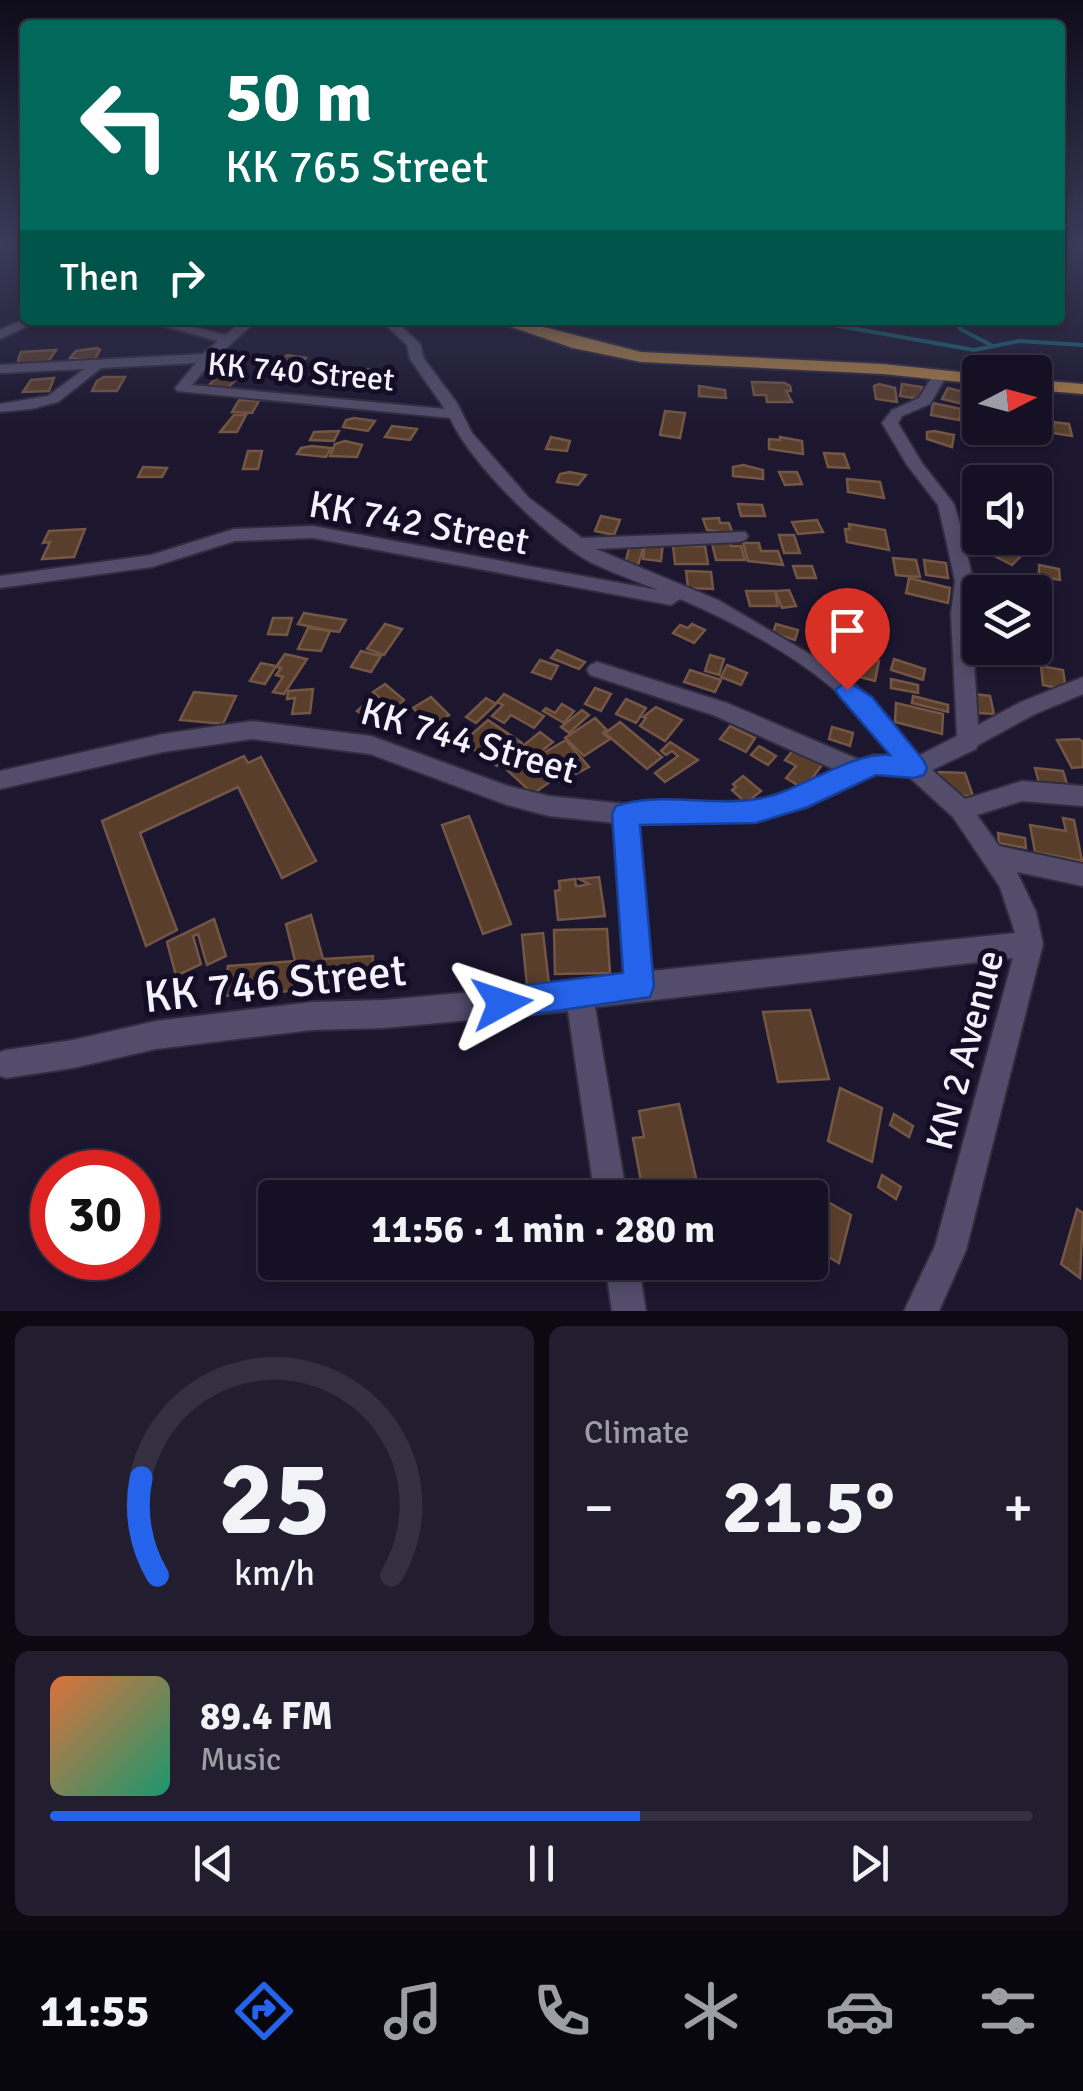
<!DOCTYPE html>
<meta charset="utf-8">
<style>
:root{--surface:#151023;--page:#221e30;--text:#f1f3f6;--muted:#9d9da6;--line:#343041;--accent:#2563eb}
body{margin:0;font-family:Signika,sans-serif;background:var(--page);color:var(--text);height:100vh;display:flex;flex-direction:column;font-size:38px;white-space:nowrap}
*{box-sizing:border-box;margin:0}
p{font-size:32px;color:var(--muted)}
.icon{flex:none;width:55px;height:55px;fill:none;stroke:currentColor;stroke-width:2;stroke-linecap:round;stroke-linejoin:round}
.map{position:relative;height:1311px;overflow:hidden}
.details{display:flex;flex-direction:column;gap:15px;padding:15px;background:#0c0913;flex:1}
.details>*{flex:none}
.hud{position:absolute;left:20px;top:20px;width:1045px;height:305px;border-radius:10px;box-shadow:0 5px 15px #0003,0 0 0 2px var(--line);background:#00695c;color:#fff;overflow:hidden}
.needle{width:65px;rotate:84deg}
.controls{position:absolute;left:962px;top:355px;display:grid;gap:20px}
.controls a{display:grid;place-items:center;width:90px;height:90px;border-radius:10px;background:var(--surface);box-shadow:0 5px 15px #0003,0 0 0 2px var(--line);font-size:50px}
.speed{position:absolute;left:30px;top:1150px;display:flex;gap:20px;font-size:50px;font-weight:700;text-align:center}
.speed>*{display:grid;place-content:center;width:130px;height:130px;border-radius:50%;background:var(--surface);box-shadow:0 5px 15px #0003,0 0 0 2px var(--line);line-height:1}
.speed .limit{border:15px solid #d22;background:#fff;color:#111}
.pin{position:absolute;display:grid;place-items:center;width:85px;height:85px;color:#fff;margin:-102px -42px;border-radius:50% 50% 50% 0;rotate:-45deg;box-shadow:0 0 10px #0007}
.pin .icon{rotate:45deg}
.me{position:absolute;width:110px;margin:-55px;rotate:85deg;stroke-linejoin:round;filter:drop-shadow(0 0 8px #0008)}
.turn{display:flex;align-items:center;gap:35px;height:210px;padding:0 40px;font-size:45px}
.turn .icon{width:130px;height:130px;stroke-width:2.5}
.turn b{display:block;font-size:70px;line-height:85px}
.then{display:flex;align-items:center;height:95px;padding:0 40px;background:#0003;gap:20px;font-size:38px}
.big{font-size:75px;font-weight:800;line-height:1.1}
.details .tile{flex:1;display:flex;flex-direction:column;justify-content:center;gap:15px;min-width:0;padding:0 35px;border-radius:15px;background:var(--page)}
.details .dial{align-items:center;gap:0}
.dial svg{height:260px;overflow:visible;fill:none;stroke:var(--line);stroke-width:7;stroke-linecap:round;text-anchor:middle}
.dial text{fill:var(--text);stroke:none}
.song{display:flex;align-items:center;gap:30px}
.cover{width:120px;height:120px;border-radius:15px;background:linear-gradient(135deg,hsl(20 70% 55%),hsl(160 70% 35%))}
.played{height:10px;border-radius:5px;background:linear-gradient(90deg,var(--accent) 60%,var(--line) 60%)}
.keys{display:flex;justify-content:space-around;direction:ltr}
.heat{display:flex;justify-content:space-between;align-items:center;font-size:55px;direction:ltr}
.details .tiles{flex:1;display:grid;gap:15px;grid-template-columns:1fr 1fr}
.tile:last-child{grid-column:span 2}
.trip{position:absolute;left:258px;top:1180px;width:570px;height:100px;border-radius:10px;background:var(--surface);box-shadow:0 5px 15px #0003,0 0 0 2px var(--line);font-weight:800;line-height:100px;text-align:center}
.dock{display:flex;height:160px;justify-content:space-around;align-items:center;background:#08060e;color:var(--muted)}
.dock .icon{width:70px;height:70px}
.dock .on{color:var(--accent)}
.dock b{font-size:45px;color:var(--text)}
.map>svg:first-child{display:block}
</style>
<div class="map">
<svg width="1083" height="1311" viewBox="0 0 1083 1311">
<rect width="100%" height="100%" fill="#1c162f"/>
<g fill="none" stroke-linecap="round" stroke-linejoin="round">
<!-- stream -->
<g stroke="#176470" stroke-width="4">
<path d="M806,320L974,350L1019,341L1083,345"/>
<path d="M952,320L962,330L991,345"/>
</g>
</g>
<!-- building -->
<g fill="#5a3e2c" stroke="#735643" stroke-width="2.5">
<path d="M97,348L100,350L94,361L70,358L76,351Z"/>
<path d="M56,350L48,362L20,364L18,360L21,352Z"/>
<path d="M287,355L306,358L298,368L278,365Z"/>
<path d="M357,368L385,372L380,379L351,376Z"/>
<path d="M219,375L238,377L228,388L215,387L210,384Z"/>
<path d="M104,377H125L117,391H92L97,381Z"/>
<path d="M54,378L49,391L23,392L31,380Z"/>
<path d="M752,382L785,383L790,386L791,391H786L792,402H767L766,395H754Z"/>
<path d="M879,384L895,388L897,402L876,399L874,386Z"/>
<path d="M902,384L922,387L921,399L900,396Z"/>
<path d="M699,386L725,390L726,398L699,396Z"/>
<path d="M948,388L972,394L967,405L942,399Z"/>
<path d="M239,400L259,401L252,413L232,412Z"/>
<path d="M933,403L961,409L959,420L931,415Z"/>
<path d="M665,411L685,413L680,438L660,435Z"/>
<path d="M234,415H246L237,432H220Z"/>
<path d="M354,418L375,421L368,431L343,427L346,420Z"/>
<path d="M1053,422L1069,424L1072,436L1046,432L1044,424L1054,425Z"/>
<path d="M392,426L417,429L410,440L385,437Z"/>
<path d="M1007,428H1032V441L1006,436Z"/>
<path d="M339,431L334,441L310,440L314,432Z"/>
<path d="M934,431L954,435L952,447L927,439V432Z"/>
<path d="M551,437L570,441L567,451L546,449Z"/>
<path d="M780,437L802,441L803,454L769,449V439L780,440Z"/>
<path d="M345,441L362,445L357,457L330,456L335,444Z"/>
<path d="M312,446L331,448L326,457L297,454L301,448Z"/>
<path d="M248,451H262L258,469H243Z"/>
<path d="M824,453L844,454L849,468L828,467Z"/>
<path d="M743,465L763,470V479L733,476V467Z"/>
<path d="M143,467L167,468L162,477H138Z"/>
<path d="M569,472L586,475L578,485L557,482L560,474Z"/>
<path d="M779,472H797L802,484L785,485Z"/>
<path d="M847,479L880,482L884,498L848,492Z"/>
<path d="M738,504L762,505L765,516H741Z"/>
<path d="M601,516L620,520L614,535L595,531Z"/>
<path d="M719,518L720,523H729L733,534L707,530L703,519Z"/>
<path d="M817,520L823,532L798,534L792,522Z"/>
<path d="M849,524L885,530L889,550L847,542L845,529H850Z"/>
<path d="M85,529L74,557L42,559L50,542L43,543L49,531Z"/>
<path d="M779,535H794L800,553H784Z"/>
<path d="M983,538L990,541L994,538L1015,549L1011,552L1020,557L1012,565L975,546Z"/>
<path d="M711,539H729L731,546H741L745,560H716Z"/>
<path d="M645,542L663,543L661,561L643,559Z"/>
<path d="M631,543L644,546L637,568L624,566Z"/>
<path d="M743,543H759L761,551H778L783,565L748,561Z"/>
<path d="M673,546H705L708,564H675Z"/>
<path d="M893,558L916,560L920,577L896,575Z"/>
<path d="M924,560L946,563L948,578L926,575Z"/>
<path d="M1039,565L1059,569L1060,580L1039,576Z"/>
<path d="M793,566H812L816,578H797Z"/>
<path d="M686,571L711,572L713,589L688,588Z"/>
<path d="M909,578L950,588L948,603L906,593Z"/>
<path d="M789,590L796,606L782,608L775,591Z"/>
<path d="M746,591H775L778,606H750Z"/>
<path d="M304,613L346,620L339,632L332,631L298,624Z"/>
<path d="M813,615L838,617L841,634L825,633L824,622L814,621Z"/>
<path d="M273,618H292L287,635L268,634Z"/>
<path d="M845,622L868,626V639L844,635Z"/>
<path d="M385,624L402,629L384,655L367,649Z"/>
<path d="M692,624L705,630L694,643L673,633L680,625L688,628Z"/>
<path d="M776,624L798,630L795,640L773,633Z"/>
<path d="M308,628L330,631L321,651L298,649Z"/>
<path d="M825,645L852,652L854,669L825,661Z"/>
<path d="M987,648H1015L1016,658L987,653Z"/>
<path d="M557,650L585,662L579,669L551,658Z"/>
<path d="M361,651L381,656L371,672L351,667Z"/>
<path d="M285,654L307,659L284,694L273,692L283,677L276,675L281,668L276,667Z"/>
<path d="M710,655L724,659L719,675L705,671Z"/>
<path d="M863,657L879,661L875,681L860,677Z"/>
<path d="M894,659L925,669L923,680L891,670Z"/>
<path d="M540,660L558,666L551,679L532,672Z"/>
<path d="M261,663L276,666L265,684L250,681Z"/>
<path d="M727,665L747,673L741,685L721,677Z"/>
<path d="M1041,666L1063,670L1066,690L1043,685Z"/>
<path d="M690,670L721,680L715,692L684,682Z"/>
<path d="M891,679L918,685V693L891,688Z"/>
<path d="M385,684L404,700L393,709L373,692Z"/>
<path d="M595,688L611,694L601,711L585,704Z"/>
<path d="M313,689L310,713L292,714L295,698L287,699L288,691Z"/>
<path d="M194,692L236,696L223,724L180,720Z"/>
<path d="M504,694L544,716L534,728L511,715L504,723L492,716L503,705L497,702Z"/>
<path d="M974,694L990,696L994,714L979,713Z"/>
<path d="M913,696L948,705V712L912,703Z"/>
<path d="M431,697L449,715L431,726L413,708Z"/>
<path d="M486,698L496,704L476,723L466,717Z"/>
<path d="M626,699L646,708L636,723L616,714Z"/>
<path d="M367,702L383,712L372,721L357,711Z"/>
<path d="M896,703L943,714L942,734L895,722Z"/>
<path d="M562,704L574,711L564,723L543,711L546,708L555,713Z"/>
<path d="M656,707L682,720L665,741L640,726L646,718L643,717Z"/>
<path d="M582,710L589,715L569,733L561,727Z"/>
<path d="M595,718L607,730L603,733L610,739L584,756L565,738Z"/>
<path d="M488,720L522,743L497,766L463,742Z"/>
<path d="M620,722L662,757L647,769L605,733Z"/>
<path d="M730,726L755,738L746,752L720,739Z"/>
<path d="M832,727L853,733L850,746L829,739Z"/>
<path d="M540,732L553,742L537,755L524,745Z"/>
<path d="M1079,739L1083,742V767L1072,768L1057,740Z"/>
<path d="M566,740L589,767L576,774L564,759L550,767L540,755Z"/>
<path d="M670,742L698,760L665,782L655,773L678,756L672,751L666,755L661,751Z"/>
<path d="M759,746L776,756L768,765L751,755Z"/>
<path d="M794,749L822,765L804,789L786,778L796,766L785,760Z"/>
<path d="M528,754L538,765L543,762L554,779L533,794L506,769Z"/>
<path d="M244,756L248,763L261,757L316,861L282,878L238,787L140,833L177,930L146,946L102,821Z"/>
<path d="M563,762L573,774L559,782L548,770Z"/>
<path d="M1035,768L1063,771L1069,791L1040,787Z"/>
<path d="M939,772L965,773L973,796L946,795Z"/>
<path d="M743,776L761,791L746,803L732,790L736,787L733,784Z"/>
<path d="M469,816L511,924L483,934L442,825Z"/>
<path d="M1063,818L1074,820L1082,861L1035,852L1030,825L1066,831Z"/>
<path d="M998,833L1025,838L1026,848L999,843Z"/>
<path d="M599,877L605,916L558,920L555,891L560,890L559,881L575,879L576,886H580L589,884L579,879Z"/>
<path d="M311,915L323,959L373,956L371,985L223,996L228,966L295,961L286,924Z"/>
<path d="M214,919L226,956L207,965L198,934L193,936L201,964L176,976L167,942Z"/>
<path d="M607,929L610,973L555,974L554,930Z"/>
<path d="M543,933L549,984L527,986L522,935Z"/>
<path d="M810,1010L829,1079L778,1082L763,1012Z"/>
<path d="M840,1088L882,1108L872,1162L828,1141Z"/>
<path d="M679,1104L700,1195L657,1198L654,1185L642,1187L633,1138L644,1137L639,1111Z"/>
<path d="M894,1114L913,1126L909,1137L890,1125Z"/>
<path d="M882,1175L901,1187L896,1199L878,1187Z"/>
<path d="M805,1189L851,1215L839,1263L810,1246V1198H803Z"/>
<path d="M1077,1209L1083,1213L1080,1278L1061,1264Z"/>
<path d="M656,1262H706L707,1268L659,1276Z"/>
</g>
<g fill="none" stroke-linecap="round" stroke-linejoin="round">
<defs>
<g id="minor">
<path d="M25,319L40,320L0,339V330Z"/>
<path d="M142,320H164L226,335L243,320H257L212,361L192,385L445,409L410,359L407,345L381,320H395L420,344L424,359L457,403L472,433L529,498L582,538L745,532L748,536L745,540L739,542L596,549L718,600L837,670L871,698L918,756L957,736L951,614L955,581L945,535L938,505L907,465L882,423L892,410L919,398L935,372H945L947,375L930,404L902,416L898,423L922,463L954,504L963,535L973,581L971,614L978,725L1021,702L1083,677V694L1035,714L978,745L976,749L932,770L965,799L1022,781L1083,786V806L1022,801L977,815L999,846L1083,864V886L1017,872L1036,912L1043,944L966,1250L939,1311H904L935,1246L1013,958L595,1007L627,1198H595L568,1011L384,1028L312,1030L156,1049L73,1068L6,1078L0,1076V1052L6,1050L73,1040L156,1021L312,1002L384,1000L580,982L625,975L615,823L549,816L507,805L370,754L252,739L163,752L0,789V771L163,734L252,721L371,736L508,786L549,796L626,804L756,801L794,791L838,771L713,715L590,675L587,670L590,665L597,662L727,703L860,760L874,755L893,757C881,740 869,722 854,707C806,661 741,625 680,599L671,605L313,538L235,541L152,567L0,588V576L151,555L234,529L313,526L658,590C636,581 613,573 592,563C548,540 470,463 450,418L177,391L175,388L196,363L101,368L58,402L31,409L0,412V404L48,396L84,369L0,373V365L203,354L218,341ZM876,773L909,777L953,817L1000,887L1015,933L651,971L639,824L756,821L807,807Z"/>
<path d="M605,1262H638L646,1311H612Z"/>
</g>
<g id="major">
<path d="M491,320H516L641,352L883,364L980,374V384L883,374L641,362L573,348Z"/>
<path d="M1035,380L1083,384V394L1035,390Z"/>
</g>
</defs>
<!-- minor casing -->
<use href="#minor" stroke="#312d3f" stroke-width="4"/>
<!-- major casing -->
<use href="#major" stroke="#312d3f" stroke-width="4"/>
<!-- minor -->
<use href="#minor" fill="#534d6b" fill-rule="evenodd"/>
<!-- major -->
<use href="#major" fill="#a87d47" fill-rule="evenodd"/>
</g>
<!-- sky -->
<linearGradient id="sky" x2="0" y2="1"><stop stop-color="#0f0c1a"/><stop offset="0.57" stop-color="#3a3c58"/><stop offset="1" stop-color="#3a3c58" stop-opacity="0"/></linearGradient>
<rect width="1083" height="427" fill="url(#sky)"/>
<!-- route -->
<path fill="#2563eb" stroke="#184099" stroke-width="2.5" d="M847,681L872,697L924,761L927,768L924,775L914,778L876,775L808,807L756,823L640,825L654,986L650,997L502,1019L490,1014L486,1003L490,992L502,988L623,973L612,814L616,806C659,791 713,807 757,799C801,792 848,752 890,755L839,696L835,690Z"/>
<g text-anchor="middle" dominant-baseline="central" stroke-width="10" stroke-linejoin="round" paint-order="stroke">
<!-- far-street labels -->
<g font-size="32" fill="#f3f2fc" stroke="#130d25">
<text transform="translate(301 372) rotate(5)">KK 740 Street</text>
</g>
<!-- street labels -->
<g font-size="38" fill="#f3f2fc" stroke="#130d25">
<text transform="translate(419 523) rotate(10)">KK 742 Street</text>
<text transform="translate(469 741) rotate(16)">KK 744 Street</text>
<text transform="translate(965 1050) rotate(-75)">KN 2 Avenue</text>
</g>
<!-- near-street labels -->
<g font-size="45" fill="#f3f2fc" stroke="#130d25">
<text transform="translate(275 984) rotate(-6)">KK 746 Street</text>
</g>
</g>
</svg>
<div class="controls">
<a><svg class="needle" viewBox="-14 -14 28 28"><path d="M0-13l5 13h-10z" fill="#e53935"/><path d="M0 13l5-13h-10z" fill="#9d9da6"/></svg></a>
<a><svg class="icon" aria-label="sound" viewBox="0 0 24 24"><path d="M4 9h4l5-4v14l-5-4H4zM17 9q2 3 0 6"/></svg></a>
<a><svg class="icon" aria-label="layers" viewBox="0 0 24 24"><path d="M12 4l9 5-9 5-9-5zM3 14l9 5 9-5"/></svg></a>
</div>
<div class="speed"><div class="limit">30</div></div>
<div class="pin" style="left:847px;top:690px;background:#d93025"><svg class="icon" aria-label="arrive" viewBox="0 0 24 24"><path d="M6 21V4h12l-3 4 3 4H6"/></svg></div>
<svg class="me" style="left:502px;top:1003px" viewBox="-20 -20 40 40"><path d="M0-17L14 15 0 8-14 15z" fill="#2563eb" stroke="#fff" stroke-width="4"/></svg>
<div class="trip">11:56 · 1 min · 280 m</div>
<div class="hud">
<div class="turn"><svg class="icon" aria-label="left" viewBox="0 0 24 24"><path d="M17 20v-9H6M10 6l-5 5 5 5"/></svg><div><b>50 m</b>KK 765 Street</div></div>
<div class="then">Then<svg class="icon" aria-label="right" viewBox="0 0 24 24"><path d="M7 20v-9h11M14 6l5 5-5 5"/></svg></div>
</div>
</div>
<section class="details">
<div class="tiles">
<div class="tile dial"><svg viewBox="0 0 100 80">
<path d="M14 69A42 42 0 1 1 86 69"/>
<path d="M14 69A42 42 0 0 1 9 39" stroke="#2563eb"/>
<text x="50" y="56" font-size="32" font-weight="700">25</text>
<text x="50" y="72" font-size="11">km/h</text>
</svg></div>
<div class="tile"><p>Climate</p>
<div class="heat"><a>−</a><b class="big">21.5°</b><a>+</a></div>
</div>
<div class="tile">
<div class="song"><i class="cover"></i><div><b>89.4 FM</b><p>Music</p></div></div>
<div class="played"></div>
<div class="keys"><svg class="icon" aria-label="previous" viewBox="0 0 24 24"><path d="M18 5L8 12l10 7zM5 5v14"/></svg><svg class="icon" aria-label="pause" viewBox="0 0 24 24"><path d="M8 5v14M16 5v14"/></svg><svg class="icon" aria-label="next" viewBox="0 0 24 24"><path d="M6 5l10 7-10 7zM19 5v14"/></svg></div>
</div>
</div>
</section>
<nav class="dock">
<b>11:55</b>
<svg class="icon on" aria-label="directions" viewBox="0 0 24 24"><path d="M12 3l9 9-9 9-9-9zM9 14v-3h6M13 9l2 2-2 2"/></svg>
<svg class="icon" aria-label="music" viewBox="0 0 24 24"><path d="M9 18V5l10-2v13"/><circle cx="6" cy="18" r="3"/><circle cx="16" cy="16" r="3"/></svg>
<svg class="icon" aria-label="phone" viewBox="0 0 24 24"><path d="M5 4h4l2 5-3 2q2 4 5 5l2-3 5 2v4C11 20 4 13 5 4z"/></svg>
<svg class="icon" aria-label="climate" viewBox="0 0 24 24"><path d="M12 3v18M4 7l16 10M4 17L20 7"/></svg>
<svg class="icon" aria-label="car" viewBox="0 0 24 24"><path d="M5 17H2v-5l4-1 3-4h7l3 4 3 1v5h-3M9 17h6M6 11h13"/><circle cx="7" cy="17" r="2"/><circle cx="17" cy="17" r="2"/></svg>
<svg class="icon" aria-label="filters" viewBox="0 0 24 24"><path d="M4 7h16M4 17h16"/><circle cx="9" cy="7" r="2"/><circle cx="15" cy="17" r="2"/></svg>
</nav>
